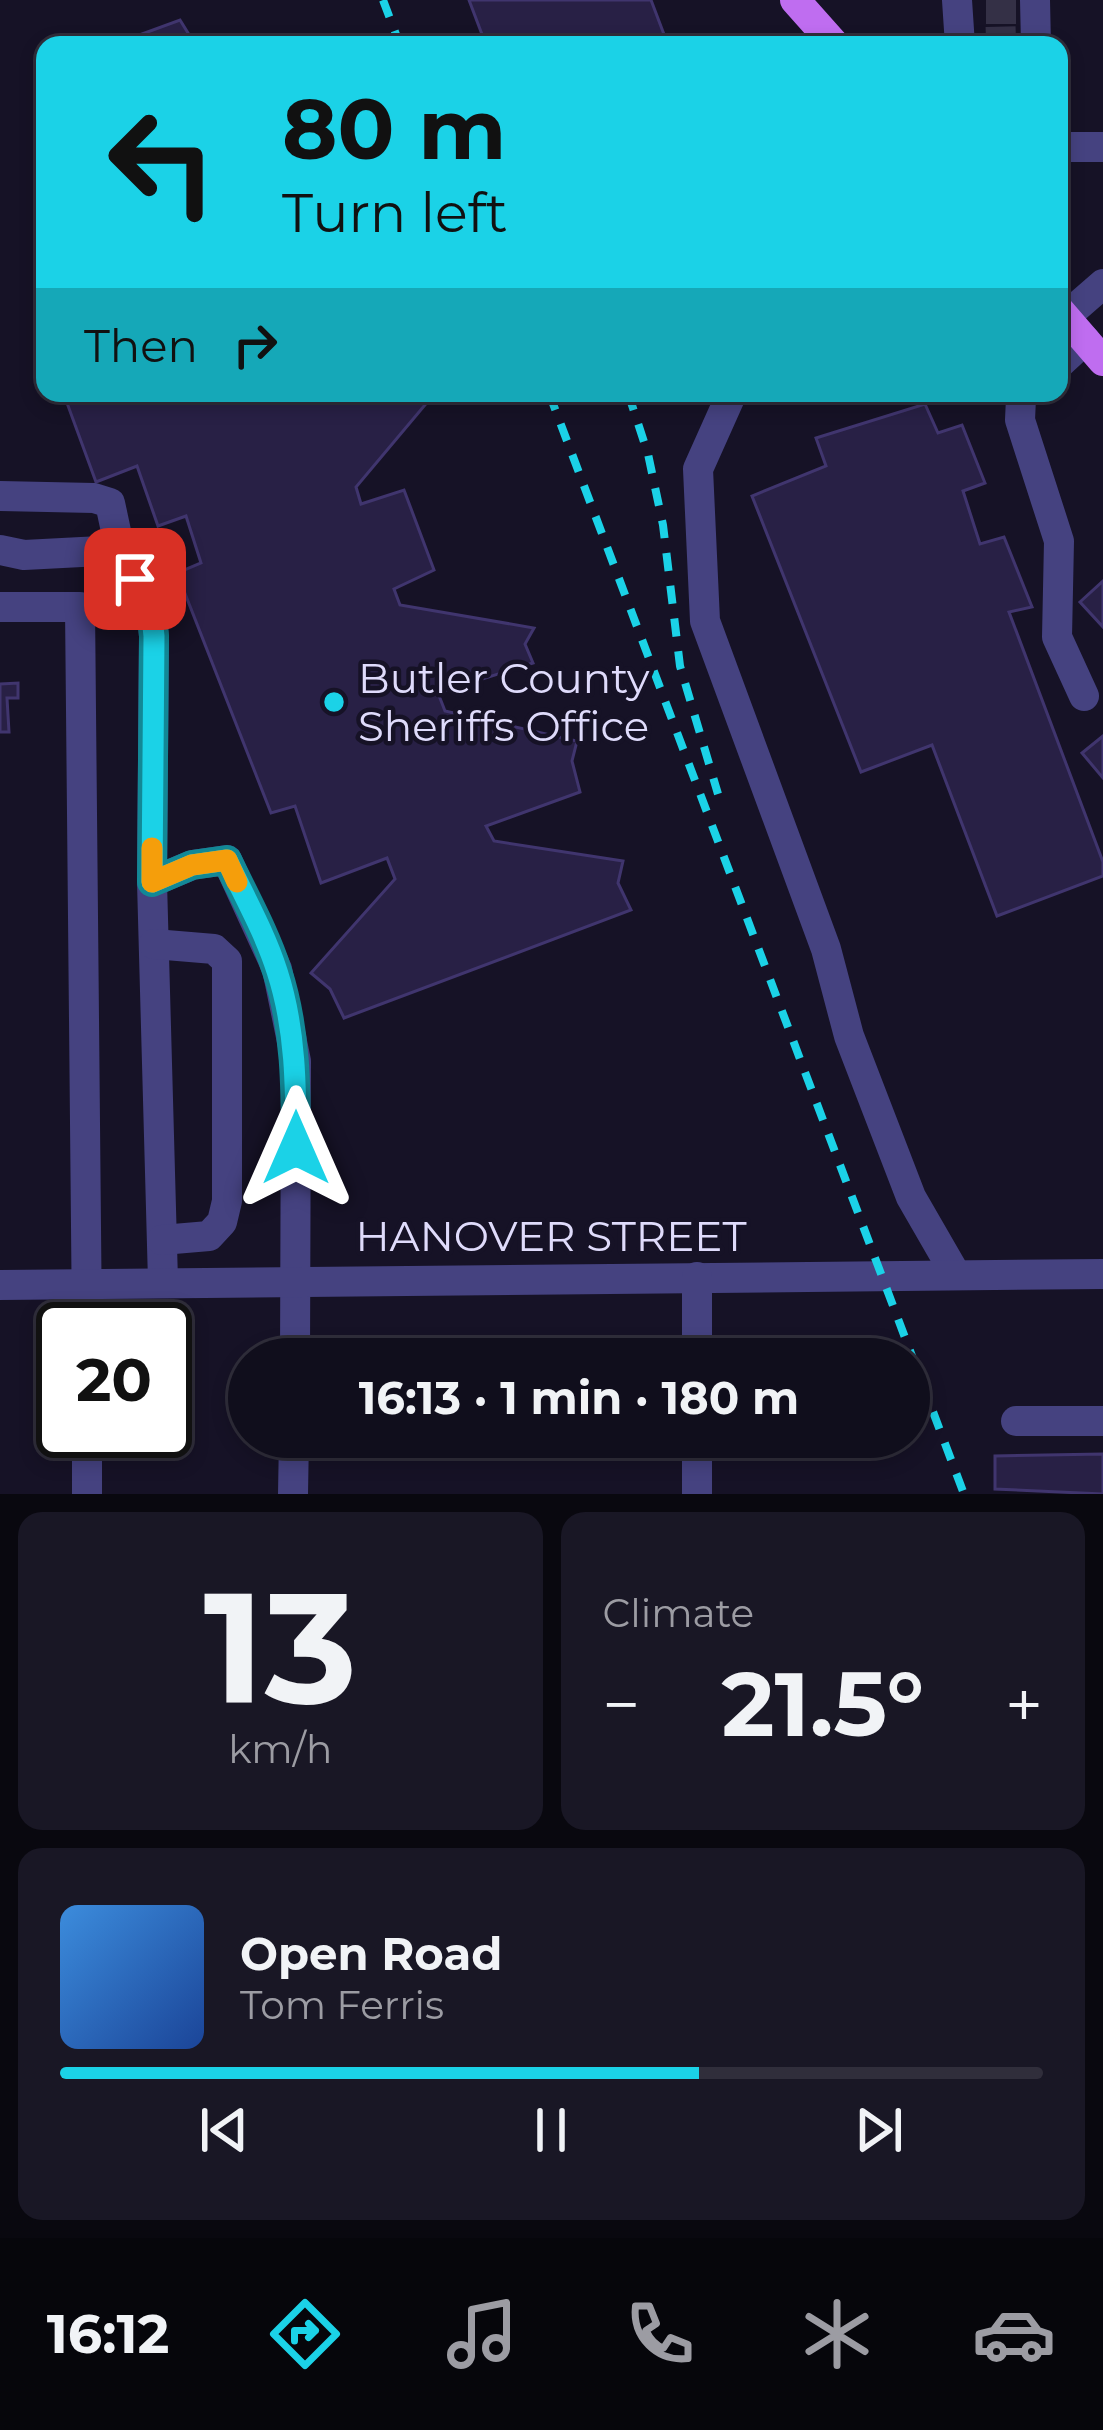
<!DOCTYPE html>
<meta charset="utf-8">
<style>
:root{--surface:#100e1c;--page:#191725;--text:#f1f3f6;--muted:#9c9ca3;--line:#302e3b;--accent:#1bd2e7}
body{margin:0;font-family:Montserrat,sans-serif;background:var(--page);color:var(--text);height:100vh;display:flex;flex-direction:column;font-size:45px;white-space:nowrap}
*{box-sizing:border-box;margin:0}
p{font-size:39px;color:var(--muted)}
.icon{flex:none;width:66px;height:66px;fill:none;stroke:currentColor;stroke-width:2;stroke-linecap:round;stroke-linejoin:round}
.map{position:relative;height:1494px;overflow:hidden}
.details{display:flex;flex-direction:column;gap:18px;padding:18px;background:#09080f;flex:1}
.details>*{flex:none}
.top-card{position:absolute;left:36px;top:36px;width:1032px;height:366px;border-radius:24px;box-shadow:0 6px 18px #0003,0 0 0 3px var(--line);background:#1bd2e7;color:#111;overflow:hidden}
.speed{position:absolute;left:36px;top:1302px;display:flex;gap:24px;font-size:60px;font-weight:700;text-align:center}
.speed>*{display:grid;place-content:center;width:156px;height:156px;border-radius:50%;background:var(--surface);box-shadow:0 6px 18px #0003,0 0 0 3px var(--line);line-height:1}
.speed .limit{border:6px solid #111;border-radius:18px;background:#fff;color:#111}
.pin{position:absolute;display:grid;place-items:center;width:102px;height:102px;color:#fff;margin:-51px;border-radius:24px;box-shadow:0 6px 18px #0006}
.me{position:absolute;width:132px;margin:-66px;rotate:0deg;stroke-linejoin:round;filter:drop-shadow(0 0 9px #0008)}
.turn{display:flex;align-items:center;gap:42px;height:252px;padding:0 48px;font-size:54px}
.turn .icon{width:156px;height:156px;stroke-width:2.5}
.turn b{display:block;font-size:84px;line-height:102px}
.then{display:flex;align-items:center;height:114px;padding:0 48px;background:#0003;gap:24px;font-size:45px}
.big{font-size:90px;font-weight:700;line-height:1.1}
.details .tile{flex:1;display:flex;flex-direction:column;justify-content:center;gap:18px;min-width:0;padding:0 42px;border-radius:24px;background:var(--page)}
.details .dial{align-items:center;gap:0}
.dial b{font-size:156px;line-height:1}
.song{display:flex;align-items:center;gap:36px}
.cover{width:144px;height:144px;border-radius:18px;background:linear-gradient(135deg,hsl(210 70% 55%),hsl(220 70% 35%))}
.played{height:12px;border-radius:6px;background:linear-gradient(90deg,var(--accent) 65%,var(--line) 65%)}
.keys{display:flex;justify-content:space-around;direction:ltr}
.heat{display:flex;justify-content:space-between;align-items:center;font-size:66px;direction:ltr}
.details .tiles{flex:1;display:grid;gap:18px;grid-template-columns:1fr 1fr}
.tile:last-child{grid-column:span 2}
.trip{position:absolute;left:228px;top:1338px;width:702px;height:120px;border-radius:60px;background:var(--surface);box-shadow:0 6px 18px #0003,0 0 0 3px var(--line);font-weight:700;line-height:120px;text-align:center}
.dock{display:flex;height:192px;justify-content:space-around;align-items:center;background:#06060b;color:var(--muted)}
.dock .icon{width:84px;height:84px}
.dock .current{color:var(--accent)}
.dock b{font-size:54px;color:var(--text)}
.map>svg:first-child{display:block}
</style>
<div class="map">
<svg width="1103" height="1494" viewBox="0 0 1103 1494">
<rect width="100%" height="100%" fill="#161226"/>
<!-- building -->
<g fill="#282045" stroke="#40356e" stroke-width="3">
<path d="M469,0H651L668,45H486Z"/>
<path d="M180,20L193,41L215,35L219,45H112Z"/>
<path d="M95,393H435L356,487L361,504L404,490L434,570L394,589L400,605L534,628L525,644L533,663L438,693L445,711L577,741L572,761L580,792L486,826L494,841L623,861L618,883L631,910L344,1018L330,989L311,973L395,879L387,858L321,883L295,806L271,813L177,573L201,563L186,516L158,526L137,466L96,482L67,403Z"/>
<path d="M925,404L938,433L962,425L985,483L963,491L980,544L1004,537L1032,607L1009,612L1103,862V876L997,916L932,745L861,772L752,496L826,466L816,438Z"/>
<path d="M1103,581V627L1080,602Z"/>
<path d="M18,683V698H7L9,732H0V684Z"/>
<path d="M1103,736V778L1082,753Z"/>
<path d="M1103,1454V1494L995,1489V1456Z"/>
</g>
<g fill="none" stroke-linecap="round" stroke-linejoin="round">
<!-- minor-tunnel -->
<g stroke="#343046" stroke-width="30" stroke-dasharray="30 15" stroke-linecap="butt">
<path d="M986,9H1019"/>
<path d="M986,42L1022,41"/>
</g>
<!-- minor -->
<g stroke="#454280" stroke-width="30">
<path d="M957,0L960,45"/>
<path d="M1035,0L1036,45"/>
<path d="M1059,147H1103"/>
<path d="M1065,317L1103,284"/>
<path d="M1059,364L1085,340"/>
<path d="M732,393L698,469L705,621L826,949L849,1036L911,1197L956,1275"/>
<path d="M1026,393L1021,398L1020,420L1059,541L1057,637L1084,696"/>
<path d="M0,496L94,498L110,503L120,550L151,608L154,636L152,882L163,1281"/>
<path d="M0,550L24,555L120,550"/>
<path d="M0,607H80L87,1329"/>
<path d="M152,882L192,865L227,860L277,969L296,1061L295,1359"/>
<path d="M154,944L214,949L227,961V1201L222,1222L209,1236L162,1240"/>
<path d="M0,1285L1103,1274"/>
<path d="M697,1359V1277"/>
<path d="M1016,1421H1103"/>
<path d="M87,1494V1431"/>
<path d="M293,1494L294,1437"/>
<path d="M697,1494V1437"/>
</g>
<!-- major -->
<g stroke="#bf6df0" stroke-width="30">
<path d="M795,0L835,45"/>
<path d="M1059,310L1103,361"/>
</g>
<!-- rail -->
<g stroke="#1bd2e7" stroke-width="8" stroke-dasharray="18 15" stroke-linecap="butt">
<path d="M383,0L400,45"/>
<path d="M549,393L964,1494"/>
<path d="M628,393L648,454L663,525L680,666L718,794"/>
</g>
</g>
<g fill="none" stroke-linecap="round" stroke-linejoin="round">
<defs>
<path id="route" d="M135,579L151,608L154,636L152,882L192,865L227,860C244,896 265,933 277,971C296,1029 296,1088 296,1148"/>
</defs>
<!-- route casing -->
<use href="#route" stroke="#128896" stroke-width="30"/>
<!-- route -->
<use href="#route" stroke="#1bd2e7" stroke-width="21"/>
<!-- slow -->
<path stroke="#f59e0b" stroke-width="21" d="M152,848V882L192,865L227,860L237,882"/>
</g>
<!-- markers -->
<circle fill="#1bd2e7" stroke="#161226" stroke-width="4.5" cx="334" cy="702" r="12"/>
<g text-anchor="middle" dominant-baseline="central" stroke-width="9" stroke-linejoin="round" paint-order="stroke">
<!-- poi labels -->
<g font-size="42" fill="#dfdbfb" stroke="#161226" text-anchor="start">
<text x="358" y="678">Butler County<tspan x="358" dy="48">Sheriffs Office</tspan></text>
</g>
<!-- street labels -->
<g font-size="42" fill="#dfdbfb" stroke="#161226">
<text x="551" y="1236">HANOVER STREET</text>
</g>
</g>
</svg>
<div class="speed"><div class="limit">20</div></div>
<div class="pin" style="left:135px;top:579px;background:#d93025"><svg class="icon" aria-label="arrive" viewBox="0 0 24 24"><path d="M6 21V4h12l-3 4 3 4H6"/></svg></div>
<svg class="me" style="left:296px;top:1148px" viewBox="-20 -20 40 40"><path d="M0-17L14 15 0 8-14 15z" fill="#1bd2e7" stroke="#fff" stroke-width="4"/></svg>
<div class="trip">16:13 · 1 min · 180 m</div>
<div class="top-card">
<div class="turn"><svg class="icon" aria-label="left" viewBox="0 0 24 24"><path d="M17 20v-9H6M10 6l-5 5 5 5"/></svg><div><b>80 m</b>Turn left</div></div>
<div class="then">Then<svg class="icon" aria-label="right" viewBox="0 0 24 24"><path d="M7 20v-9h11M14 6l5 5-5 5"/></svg></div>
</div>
</div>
<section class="details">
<div class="tiles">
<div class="tile dial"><b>13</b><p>km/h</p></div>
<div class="tile"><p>Climate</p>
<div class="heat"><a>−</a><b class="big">21.5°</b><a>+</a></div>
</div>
<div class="tile">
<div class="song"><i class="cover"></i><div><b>Open Road</b><p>Tom Ferris</p></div></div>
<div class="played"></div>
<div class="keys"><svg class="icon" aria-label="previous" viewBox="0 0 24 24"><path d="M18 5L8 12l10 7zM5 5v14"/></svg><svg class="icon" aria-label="pause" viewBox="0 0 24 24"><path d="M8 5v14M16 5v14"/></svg><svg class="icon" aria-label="next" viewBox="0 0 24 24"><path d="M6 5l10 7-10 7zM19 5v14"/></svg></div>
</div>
</div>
</section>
<nav class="dock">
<b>16:12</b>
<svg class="icon current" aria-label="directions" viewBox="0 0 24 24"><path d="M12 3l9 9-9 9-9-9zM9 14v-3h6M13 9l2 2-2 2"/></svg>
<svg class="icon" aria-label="music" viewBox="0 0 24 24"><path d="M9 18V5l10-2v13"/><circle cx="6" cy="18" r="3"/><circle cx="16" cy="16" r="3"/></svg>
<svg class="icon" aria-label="phone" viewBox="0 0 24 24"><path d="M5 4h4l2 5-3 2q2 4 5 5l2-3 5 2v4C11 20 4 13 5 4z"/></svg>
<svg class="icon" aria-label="climate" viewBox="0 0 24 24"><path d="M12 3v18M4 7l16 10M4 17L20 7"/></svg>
<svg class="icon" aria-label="car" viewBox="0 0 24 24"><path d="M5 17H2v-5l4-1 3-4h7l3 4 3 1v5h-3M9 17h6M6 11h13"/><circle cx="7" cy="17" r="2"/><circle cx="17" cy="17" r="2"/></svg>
</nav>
